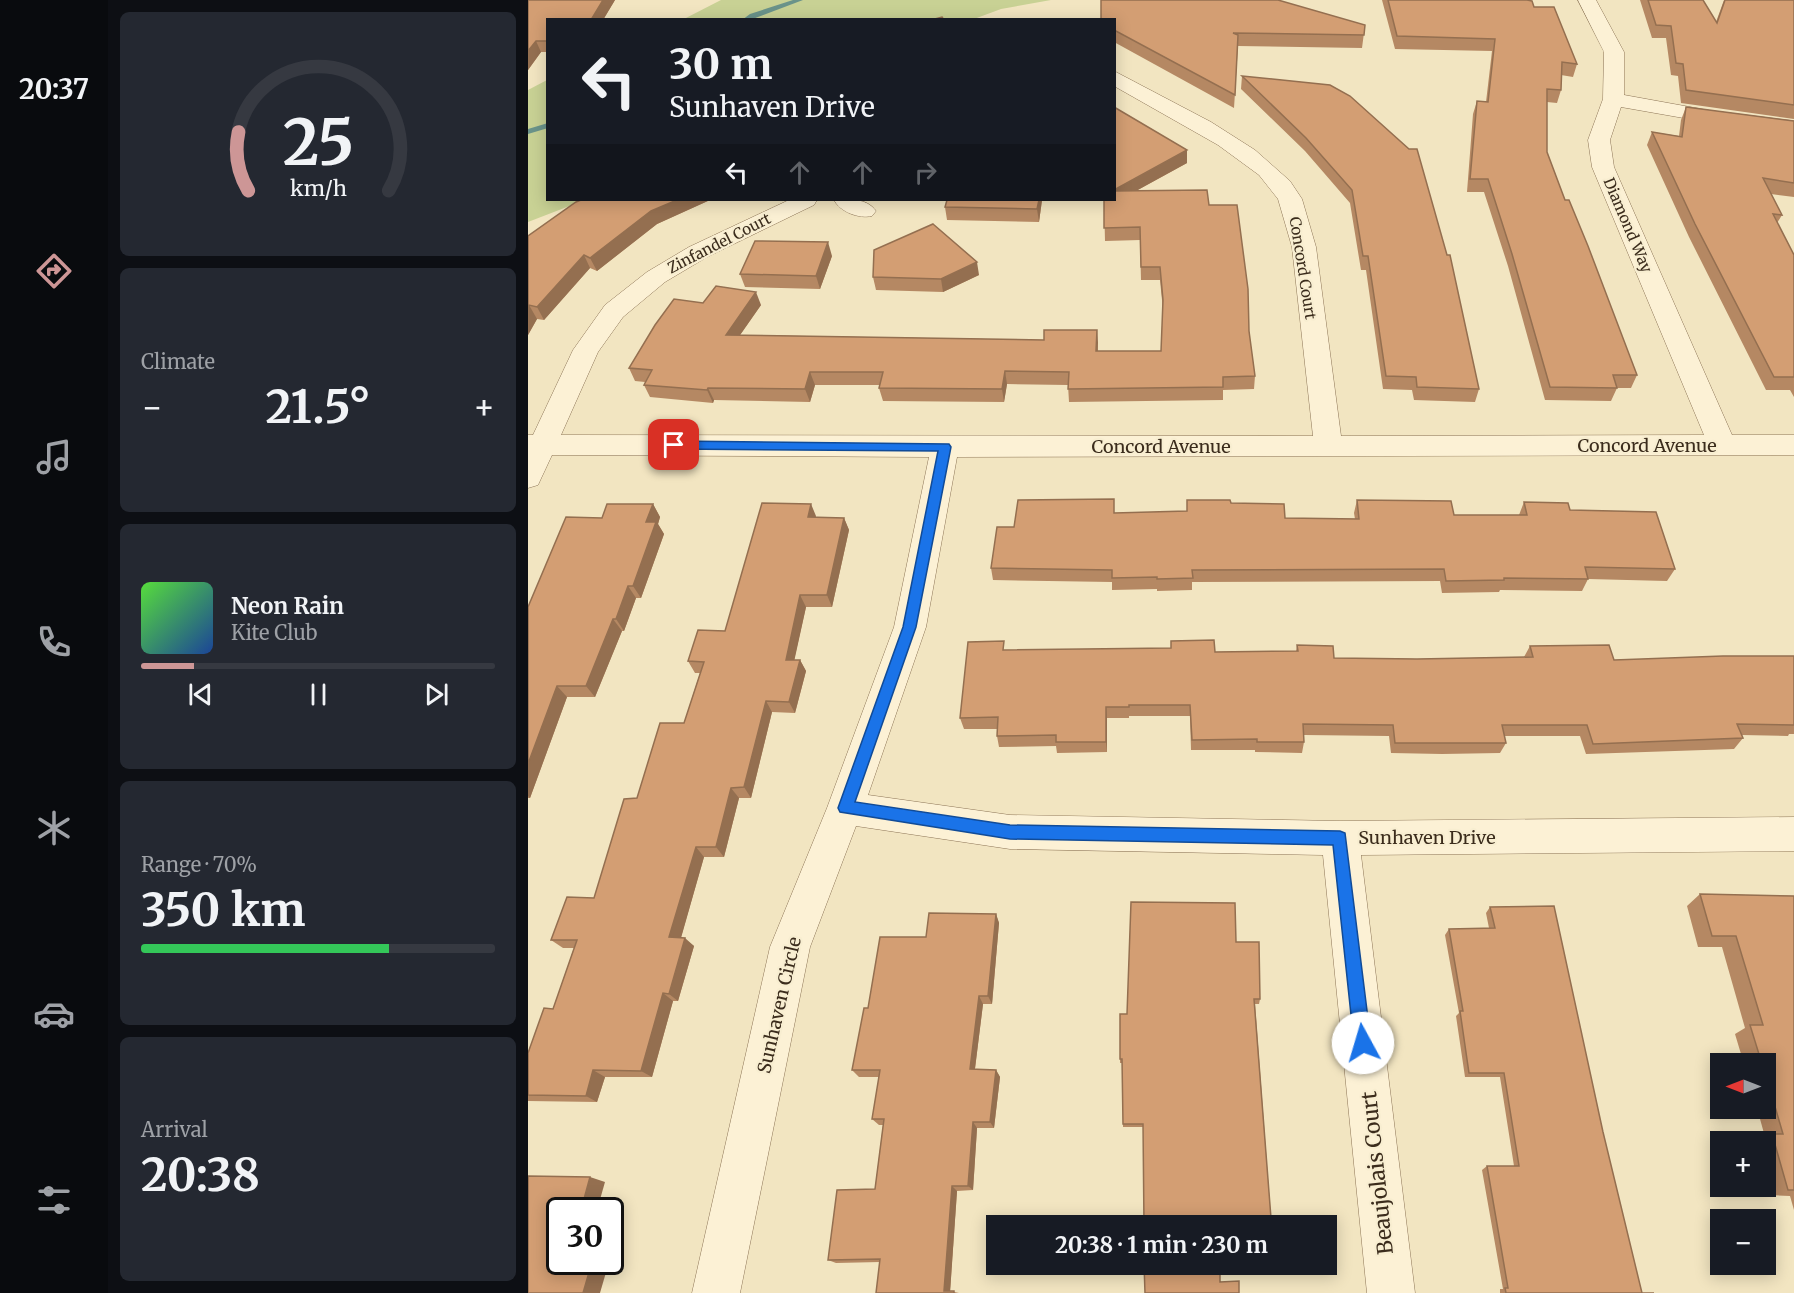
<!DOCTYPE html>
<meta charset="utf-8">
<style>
:root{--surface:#171b24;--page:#242831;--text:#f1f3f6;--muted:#9ea1a6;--line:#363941;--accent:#cd9696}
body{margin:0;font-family:Merriweather,serif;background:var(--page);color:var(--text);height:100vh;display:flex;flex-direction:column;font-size:22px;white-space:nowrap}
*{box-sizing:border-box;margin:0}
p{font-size:20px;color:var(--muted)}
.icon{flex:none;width:33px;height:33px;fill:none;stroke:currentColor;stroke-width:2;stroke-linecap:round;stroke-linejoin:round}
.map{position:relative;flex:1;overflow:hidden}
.details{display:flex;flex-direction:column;gap:12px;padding:12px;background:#0d0f14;width:420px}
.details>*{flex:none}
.guide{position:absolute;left:18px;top:18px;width:570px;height:183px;border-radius:0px;box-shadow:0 3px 15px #0003;background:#171b24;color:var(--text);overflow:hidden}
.needle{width:39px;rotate:270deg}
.tools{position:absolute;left:1182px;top:1053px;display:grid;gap:12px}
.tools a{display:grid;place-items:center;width:66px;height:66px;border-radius:0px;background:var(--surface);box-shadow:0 3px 15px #0003;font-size:30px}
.speed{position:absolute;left:18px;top:1197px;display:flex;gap:12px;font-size:30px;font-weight:700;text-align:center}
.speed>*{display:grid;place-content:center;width:78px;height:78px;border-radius:50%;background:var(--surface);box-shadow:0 3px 15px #0003;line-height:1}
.speed .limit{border:3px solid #111;border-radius:9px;background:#fff;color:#111}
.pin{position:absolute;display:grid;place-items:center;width:51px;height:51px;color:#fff;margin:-26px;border-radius:12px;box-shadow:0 3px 9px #0006}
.me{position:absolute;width:66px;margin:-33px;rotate:354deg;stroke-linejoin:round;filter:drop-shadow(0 0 4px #0008)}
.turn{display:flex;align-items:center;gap:21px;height:126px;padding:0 24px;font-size:27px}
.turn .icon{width:78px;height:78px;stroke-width:2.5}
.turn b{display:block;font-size:42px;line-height:51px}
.lanes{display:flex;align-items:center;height:57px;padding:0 24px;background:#0003;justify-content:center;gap:30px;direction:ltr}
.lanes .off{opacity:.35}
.big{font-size:45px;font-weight:700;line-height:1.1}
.details .card{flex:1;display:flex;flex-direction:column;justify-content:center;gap:9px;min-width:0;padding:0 21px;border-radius:9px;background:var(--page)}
.details .dial{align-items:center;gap:0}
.dial svg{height:156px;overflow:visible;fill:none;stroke:var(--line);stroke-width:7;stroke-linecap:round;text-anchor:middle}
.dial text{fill:var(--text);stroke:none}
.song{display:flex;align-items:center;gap:18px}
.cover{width:72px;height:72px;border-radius:9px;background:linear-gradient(135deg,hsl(110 70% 55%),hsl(220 70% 35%))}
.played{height:6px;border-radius:3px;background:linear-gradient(90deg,var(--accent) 15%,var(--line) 15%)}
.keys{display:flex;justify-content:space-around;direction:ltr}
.heat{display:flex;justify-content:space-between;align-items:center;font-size:33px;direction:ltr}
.charge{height:9px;border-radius:4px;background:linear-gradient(90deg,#34c759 70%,var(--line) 0)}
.trip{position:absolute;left:458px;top:1215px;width:351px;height:60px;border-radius:0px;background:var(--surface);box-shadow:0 3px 15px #0003;font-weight:700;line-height:60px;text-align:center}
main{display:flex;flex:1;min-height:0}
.menu{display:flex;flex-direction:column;width:108px;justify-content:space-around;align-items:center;background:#090b0e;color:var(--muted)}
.menu .icon{width:42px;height:42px}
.menu .current{color:var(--accent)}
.menu b{font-size:27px;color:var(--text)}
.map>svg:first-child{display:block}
</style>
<main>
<nav class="menu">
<b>20:37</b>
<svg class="icon current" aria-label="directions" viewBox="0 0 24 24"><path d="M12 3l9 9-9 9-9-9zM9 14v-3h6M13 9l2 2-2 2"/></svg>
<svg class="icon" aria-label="music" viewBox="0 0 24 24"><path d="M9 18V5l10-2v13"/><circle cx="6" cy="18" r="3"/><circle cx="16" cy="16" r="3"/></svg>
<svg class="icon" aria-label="phone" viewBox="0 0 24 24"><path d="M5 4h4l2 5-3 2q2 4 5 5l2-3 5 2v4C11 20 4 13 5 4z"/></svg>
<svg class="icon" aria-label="climate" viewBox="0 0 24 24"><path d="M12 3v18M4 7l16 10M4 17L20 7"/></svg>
<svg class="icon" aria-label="car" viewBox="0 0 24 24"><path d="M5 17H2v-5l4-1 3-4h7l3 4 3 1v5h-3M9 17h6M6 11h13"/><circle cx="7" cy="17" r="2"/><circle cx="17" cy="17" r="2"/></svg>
<svg class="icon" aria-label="filters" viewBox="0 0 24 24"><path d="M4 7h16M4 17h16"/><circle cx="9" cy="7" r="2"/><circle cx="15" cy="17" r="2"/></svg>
</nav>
<section class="details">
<div class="card dial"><svg viewBox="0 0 100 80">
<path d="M14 69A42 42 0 1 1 86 69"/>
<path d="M14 69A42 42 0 0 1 9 39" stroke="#cd9696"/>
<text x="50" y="56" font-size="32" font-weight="700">25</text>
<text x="50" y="72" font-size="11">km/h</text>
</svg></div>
<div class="card"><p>Climate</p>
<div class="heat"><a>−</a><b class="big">21.5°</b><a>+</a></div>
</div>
<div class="card">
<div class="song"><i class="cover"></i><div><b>Neon Rain</b><p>Kite Club</p></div></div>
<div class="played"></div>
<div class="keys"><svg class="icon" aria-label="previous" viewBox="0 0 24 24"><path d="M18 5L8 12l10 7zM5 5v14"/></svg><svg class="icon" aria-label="pause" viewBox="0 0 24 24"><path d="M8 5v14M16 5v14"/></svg><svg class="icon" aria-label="next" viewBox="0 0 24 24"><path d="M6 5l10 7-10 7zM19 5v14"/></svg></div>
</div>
<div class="card"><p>Range · 70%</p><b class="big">350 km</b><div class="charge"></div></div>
<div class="card"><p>Arrival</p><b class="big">20:38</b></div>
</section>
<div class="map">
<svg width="1266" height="1293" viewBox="0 0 1266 1293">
<rect width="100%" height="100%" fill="#f2e5c1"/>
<!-- green -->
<g fill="#c8d194">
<path d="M193,0H523L473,9L446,19L154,20Z"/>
<path d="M19,80L20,200H57L0,222V90Z"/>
</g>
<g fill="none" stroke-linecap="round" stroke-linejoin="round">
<!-- stream -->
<g fill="#6a938a" fill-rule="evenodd">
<path d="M265,0H275L222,20H214L222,14Z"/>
<path d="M20,123V128L0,134V129Z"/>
</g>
<defs>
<g id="minor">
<path d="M1050,0H1068L1096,52V95L1184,111L1266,121V133L1184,123L1093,107L1082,140L1086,167L1204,435H1266V455L429,457L398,627L340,795L482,815L812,821L1266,817V851L833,855L887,1293H839L795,855L482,849L328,826L282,947L212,1293H164L242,947L299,808L366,627L401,457L24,455L10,485L0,488V435H5L45,350L77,305L119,272L161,247L261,200H289L286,205L179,257L137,282L95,317L70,352L33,435L785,436L764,247L750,199L731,175L690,145L586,86V71L683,122L727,150L762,181L774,199L788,247L813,436L1176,435L1064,167L1060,140L1075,99L1076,52Z"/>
<path d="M306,200C321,200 338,197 348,211L344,216C331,219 312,212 306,200Z"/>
</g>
</defs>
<!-- minor casing -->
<use href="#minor" stroke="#8d7557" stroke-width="1"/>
<!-- minor -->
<use href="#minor" fill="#fcf1d5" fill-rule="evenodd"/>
</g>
<!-- wall -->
<g fill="#b58863">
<path d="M0,0H87L75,20H20V52H13L0,70Z"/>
<path d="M854,0H999L1006,7L1049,64L1045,77L1033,75V90L1029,103L1019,102V152L1037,200L1109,375L1103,388H1089L1083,401L1017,400L980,266L956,192H939L945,114L949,101L958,102L964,51L867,49Z"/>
<path d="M1112,0H1175L1188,22L1196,0H1266V119L1153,103L1150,76L1143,75L1138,38H1124Z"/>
<path d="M586,20L837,25L834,48L710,46L706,108L586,42Z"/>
<path d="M714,76L802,85L951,389L947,402L886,400L884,390L855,389L838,270H833L822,203L777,151L713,89Z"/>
<path d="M1158,107L1266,121V197L1243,194L1254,215L1249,223L1266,255V397L1262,390H1238L1161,237L1119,145L1124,132L1151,136L1153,120Z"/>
<path d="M659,150V163L608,191L681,205L721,331L727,376L726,389L695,390V400L541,402L540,385L479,384L476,402L355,401L351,388L352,385H287L282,402L186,400L185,403L122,397L116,385L117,382L107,381L101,368L175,303L233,305L212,335L516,340L569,330L570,351H633L635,310L632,280H613L612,240L577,241L576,200Z"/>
<path d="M53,200H182L129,224L69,271L62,268L16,320L9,319L0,335V236Z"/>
<path d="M419,200H514L511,222L419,220L417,207Z"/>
<path d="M304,256L292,289L217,287L212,274Z"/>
<path d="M451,275L415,292L348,290L345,277Z"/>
<path d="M659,500L703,503L757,518L827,519L826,513L829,500L926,515H991L996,502L1042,510L1147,569L1139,581L1060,579L1054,591L972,590L971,592L914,593L912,581L664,582V590L629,591V589L584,590V582L465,580L463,568L486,527L659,511Z"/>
<path d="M125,504L132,517L130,524L136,534L113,598H108L96,631H94L67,697H39L2,798H0V607L74,518Z"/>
<path d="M288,516V517L316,518L321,530L304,607H278L266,660H272L278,671L267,713L244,712L223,798H211L196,857H176L153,937L166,946L150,1001H145L124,1077H77L69,1102L0,1101V1053L25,1009L46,948H35L23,940L66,898L109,798L156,723L172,673H167L160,661L197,631Z"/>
<path d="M769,645L806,658L889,659L996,657L1002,646L1086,660L1266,656V734H1261L1260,736L1214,735L1215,738L1206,749L1058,754L1052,736H976L978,743L972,753L914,754L863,753L861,736L776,735V742L774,753L727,752V750H663L662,716H601V718H579V752L529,753L528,746L471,747L469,736V729H436L432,718L478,650L687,652L768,651Z"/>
<path d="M1172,894L1266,896V1210L1262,1196L1242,1195L1238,1177V1142L1227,1141L1237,1137L1229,1108H1238V1064H1216L1207,1034L1217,1028L1194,947H1170L1159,906Z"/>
<path d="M962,907L1075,1132L1114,1293H1126H972V1289H975L954,1170L959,1166H986L972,1077H937L928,1016L931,1013L917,935L921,929L961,928L958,913Z"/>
<path d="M468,914L471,923L464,1004H455L447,1069L468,1070L472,1077L466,1128H449L445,1190L429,1191L422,1291L431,1293H348L352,1262L308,1263L300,1260L347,1189L355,1125H351L344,1119L351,1077H331L324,1070L340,1008L398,937Z"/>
<path d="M708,942L732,999L731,1004H727L743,1218L742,1220L691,1221L615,1127H595V1124L594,1063H592V1059L599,1014Z"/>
</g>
<!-- shaded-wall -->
<g fill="#946f50">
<path d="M75,0H87L75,20H63Z"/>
<path d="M8,41L13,52L0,70V51Z"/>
<path d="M659,150V163L584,204L586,200V190Z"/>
<path d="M149,200H182L129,224L69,271L62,258L123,211Z"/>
<path d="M511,200H514L511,222L509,209Z"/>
<path d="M300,242L304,256L292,289L288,276Z"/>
<path d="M56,255L62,268L16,320L9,307Z"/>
<path d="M449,262L451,275L415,292L413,279Z"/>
<path d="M228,292L233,305L203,348L198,335Z"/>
<path d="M1,305L9,319L0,335V307Z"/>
<path d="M569,330L570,343L569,364L568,351Z"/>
<path d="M477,371L479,384L476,402L474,389Z"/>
<path d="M282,372L287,385L282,402L277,389Z"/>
<path d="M180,388L186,400L185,403L179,390Z"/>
<path d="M125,504L132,517L130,524L136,534L113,598L105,586L118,522Z"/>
<path d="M283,504L288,516L285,530L280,517Z"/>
<path d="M316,518L321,530L304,607L299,595Z"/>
<path d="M100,586L108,598L96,631L88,619Z"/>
<path d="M272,595L278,607L264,671L258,660Z"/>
<path d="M85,619L94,631L67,697L58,686Z"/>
<path d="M272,660L278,671L267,713L261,702Z"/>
<path d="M29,686L39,697L2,798L0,796V764Z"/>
<path d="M238,701L244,712L223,798L216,787Z"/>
<path d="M578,707L579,718V752L578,742Z"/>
<path d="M203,788L211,798L196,857L188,847Z"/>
<path d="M168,847L176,857L151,945L141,937Z"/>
<path d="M468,914L471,923L464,1004L460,996Z"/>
<path d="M157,938L166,946L150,1001L141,994Z"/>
<path d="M135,993L145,1001L124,1077L113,1071Z"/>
<path d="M451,996L455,1004L446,1076L442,1069Z"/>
<path d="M65,1070L77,1077L69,1102L58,1096Z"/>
<path d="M468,1070L472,1077L466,1128L462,1122Z"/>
<path d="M445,1122L449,1128L445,1190L440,1186Z"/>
<path d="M62,1177L77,1182L69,1210H53Z"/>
<path d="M424,1186L429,1191L422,1293L416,1291Z"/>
<path d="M82,1231L88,1233L82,1254Z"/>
<path d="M64,1262H81L72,1293H55Z"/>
</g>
<!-- building -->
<g fill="#d39e73" stroke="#946f50" stroke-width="1.5">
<path d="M0,0H75L63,20H20V41H8L0,51Z"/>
<path d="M573,0H750L837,25L836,35L705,33L710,35L707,95L586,30V20H573Z"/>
<path d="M860,0H999L1004,1L1006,7H1026L1049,64L1034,62L1033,90L1019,89V152L1037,200H1041L1060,246L1109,375H1085L1089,388L1022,387L984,254L960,179H942L949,101L960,102L967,39L869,36Z"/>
<path d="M1120,0H1175L1189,23L1197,0H1266V105L1158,90L1155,64L1148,63L1143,26L1128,25Z"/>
<path d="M414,17L416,20H403Z"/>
<path d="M714,76L802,85L822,96L881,149H889L919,255H922L951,389L889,387L888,377L858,376L840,256H835L824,190L778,138Z"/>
<path d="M586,107L659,150L586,190Z"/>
<path d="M1158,107L1266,121V183L1235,178L1254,215L1245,214L1266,255V377H1246L1167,224L1124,132L1154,137Z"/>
<path d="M679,190L681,205H709L720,289L721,331L727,376L695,377V387L540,389L541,372L477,371L474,389L351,388L355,372H282L277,389L180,388L179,390L116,385L124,370L101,368L127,325L146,299L175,303L188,286L228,292L198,335L516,340V330H569L568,351H633L635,300L632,267H613L612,227L576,228V200H586V191Z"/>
<path d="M53,200H149L123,211L62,258L56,255L9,307L1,305L0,307V236L48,202Z"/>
<path d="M419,200H511L509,209L417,207Z"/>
<path d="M405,224L449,262L413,279L345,277L346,250Z"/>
<path d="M227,241L300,242L288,276L212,274Z"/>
<path d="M586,499V513L659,511V500H702L703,503L756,504L757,518L831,519L829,500L923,501L926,515H999L996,502L1040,503L1042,510L1128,512L1147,569L1057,567L1060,579L976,578V580L918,581L916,569L664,570L665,578L629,579V577L584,578V570L463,568L469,527H486L490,500Z"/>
<path d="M234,503L283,504L280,517L316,518L299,595H272L258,660H272L261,702L238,701L216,787L203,788L188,847H168L141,937L157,938L141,994L135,993L113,1071L65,1070L58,1096L0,1095V1053L16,1008L25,1009L49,940H23L39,897L66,898L96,799L109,798L132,723H156L176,662L160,661L170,630L197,631Z"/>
<path d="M79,504H125L118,522H128L105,586H100L88,619H85L58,686H29L0,764V607L38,517L74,518Z"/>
<path d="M686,640L687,652L770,651L769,645L805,646L806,658L889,659L1005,657L1002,646L1081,645L1086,660L1195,656H1266V725L1209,724L1215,738L1065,744L1059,725H974L978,743H867L865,725L775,724L776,742H729V739L664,740L662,705H601V707H578V742H528V735L469,736L470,717L432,718L440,642L476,641L475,650L643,648V641Z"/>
<path d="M1172,894L1266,896V1190H1260L1244,1134H1255L1238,1076V1064H1234L1222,1025H1235L1208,936H1184Z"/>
<path d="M603,902L707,903L708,942H731L732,999H726L743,1218L691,1219V1226H616L615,1124H595L594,1059H592V1014H599Z"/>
<path d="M1026,906L1075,1132L1114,1293H1126H978L977,1288H980L959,1166H991L976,1073H941L932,1011H935L921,929L967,928L962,907Z"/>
<path d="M401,913L468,914L460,996H451L442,1069L468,1070L462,1122H445L440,1186H424L416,1291H426V1293H348L352,1259L300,1260L309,1190L347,1189L356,1119H344L352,1070H324L336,1008H340L352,937H398Z"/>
<path d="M0,1176L62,1177L53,1210H32V1262H64L55,1293H0Z"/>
<path d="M616,1264H692V1282L711,1281V1293H617Z"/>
</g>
<!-- route -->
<path fill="#1a73e8" stroke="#114b97" stroke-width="1.5" d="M146,441L421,444L423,447L388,627L327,802L482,825L812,831L817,833L843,1043L841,1049L835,1051L829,1049L826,1043L805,845L482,839L312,812L310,808L375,627L410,451L146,449L140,445Z"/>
<g text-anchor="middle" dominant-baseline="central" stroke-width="4.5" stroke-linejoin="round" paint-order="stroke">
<!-- far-street labels -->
<g font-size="15" fill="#3b2c1c" stroke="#f8eed1">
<text transform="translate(1100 225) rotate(67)">Diamond Way</text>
<text transform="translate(191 243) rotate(-27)">Zinfandel Court</text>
<text transform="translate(775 268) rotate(81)">Concord Court</text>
</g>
<!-- street labels -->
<g font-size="18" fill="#3b2c1c" stroke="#f8eed1">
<text x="1119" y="445">Concord Avenue</text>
<text x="633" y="446">Concord Avenue</text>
<text x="899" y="837">Sunhaven Drive</text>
<text transform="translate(251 1005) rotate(-77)">Sunhaven Circle</text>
</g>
<!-- near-street labels -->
<g font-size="21" fill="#3b2c1c" stroke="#f8eed1">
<text transform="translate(849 1173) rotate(-96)">Beaujolais Court</text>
</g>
</g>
</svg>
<div class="tools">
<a><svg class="needle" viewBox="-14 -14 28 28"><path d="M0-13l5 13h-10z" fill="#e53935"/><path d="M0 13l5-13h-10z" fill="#9ea1a6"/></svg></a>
<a>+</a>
<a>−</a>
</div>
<div class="speed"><div class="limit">30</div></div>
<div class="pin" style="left:146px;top:445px;background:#d93025"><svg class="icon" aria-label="arrive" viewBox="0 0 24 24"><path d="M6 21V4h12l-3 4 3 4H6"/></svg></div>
<svg class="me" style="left:835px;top:1043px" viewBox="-20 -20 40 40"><circle r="19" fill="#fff"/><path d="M0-13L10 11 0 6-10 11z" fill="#1a73e8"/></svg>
<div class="trip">20:38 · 1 min · 230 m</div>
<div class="guide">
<div class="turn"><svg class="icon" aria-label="left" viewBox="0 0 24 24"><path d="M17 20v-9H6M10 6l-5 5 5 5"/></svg><div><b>30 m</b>Sunhaven Drive</div></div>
<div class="lanes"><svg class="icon" aria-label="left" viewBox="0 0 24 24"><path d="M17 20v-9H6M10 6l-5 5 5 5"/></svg><svg class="icon off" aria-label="ahead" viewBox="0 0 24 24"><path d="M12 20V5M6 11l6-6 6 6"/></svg><svg class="icon off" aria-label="ahead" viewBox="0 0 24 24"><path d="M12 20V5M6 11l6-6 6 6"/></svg><svg class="icon off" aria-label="right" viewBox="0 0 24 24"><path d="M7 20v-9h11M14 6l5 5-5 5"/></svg></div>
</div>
</div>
</main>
